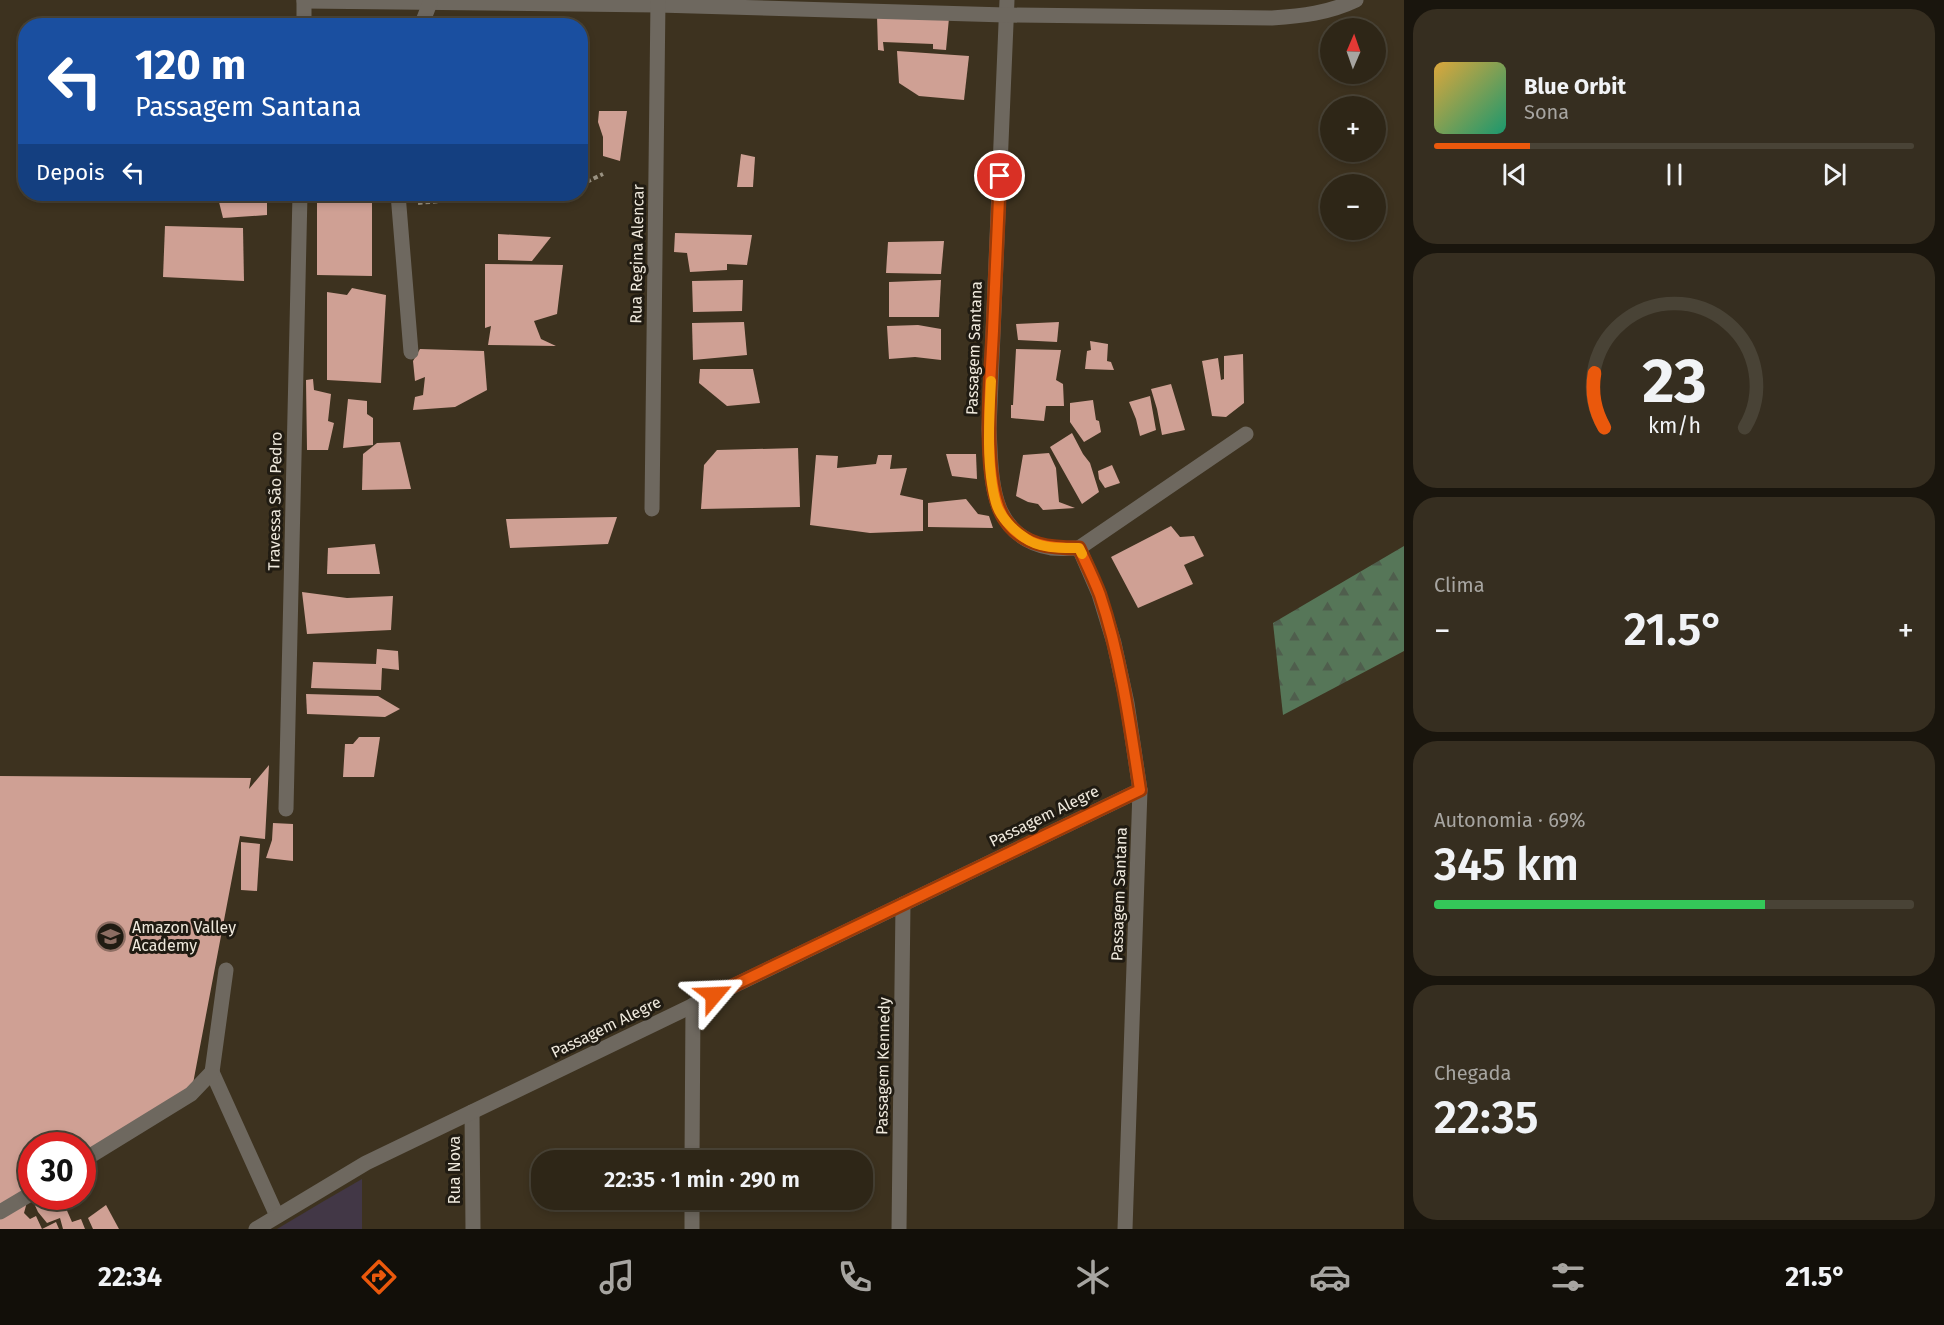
<!DOCTYPE html>
<html lang="pt">
<meta charset="utf-8">
<style>
:root{--surface:#2e2617;--page:#362e20;--text:#f1f3f6;--muted:#a7a5a1;--line:#494336;--accent:#ea580c}
body{margin:0;font-family:"Fira Sans",sans-serif;background:var(--page);color:var(--text);height:100vh;display:flex;flex-direction:column;font-size:22px;white-space:nowrap}
*{box-sizing:border-box;margin:0}
p{font-size:20px;color:var(--muted)}
.icon{flex:none;width:33px;height:33px;fill:none;stroke:currentColor;stroke-width:2;stroke-linecap:round;stroke-linejoin:round}
.map{position:relative;flex:1;overflow:hidden}
.side{display:flex;flex-direction:column;gap:9px;padding:9px;background:#19150d;width:540px}
.side>*{flex:none}
.banner{position:absolute;left:18px;top:18px;width:570px;height:183px;border-radius:24px;box-shadow:0 3px 9px #0003,0 0 0 2px var(--line);background:#1a4fa0;color:#fff;overflow:hidden}
.needle{width:39px;rotate:2deg}
.controls{position:absolute;left:1320px;top:18px;display:grid;gap:12px}
.controls a{display:grid;place-items:center;width:66px;height:66px;border-radius:50%;background:var(--surface);box-shadow:0 3px 9px #0003,0 0 0 2px var(--line);font-size:30px}
.speed{position:absolute;left:18px;top:1132px;display:flex;gap:12px;font-size:30px;font-weight:700;text-align:center}
.speed>*{display:grid;place-content:center;width:78px;height:78px;border-radius:50%;background:var(--surface);box-shadow:0 3px 9px #0003,0 0 0 2px var(--line);line-height:1}
.speed .limit{border:9px solid #d22;background:#fff;color:#111}
.pin{position:absolute;display:grid;place-items:center;width:51px;height:51px;color:#fff;margin:-26px;border:3px solid #fff;border-radius:50%;box-shadow:0 2px 6px #0007}
.me{position:absolute;width:66px;margin:-33px;rotate:64deg;stroke-linejoin:round;filter:drop-shadow(0 0 4px #0008)}
.turn{display:flex;align-items:center;gap:21px;height:126px;padding:0 18px;font-size:27px}
.turn .icon{width:78px;height:78px;stroke-width:2.5}
.turn b{display:block;font-size:42px;line-height:51px}
.then{display:flex;align-items:center;height:57px;padding:0 18px;background:#0003;gap:12px;font-size:22px}
.big{font-size:45px;font-weight:600;line-height:1.1}
.side .tile{flex:1;display:flex;flex-direction:column;justify-content:center;gap:9px;min-width:0;padding:0 21px;border-radius:24px;background:var(--page)}
.side .dial{align-items:center;gap:0}
.dial svg{height:156px;overflow:visible;fill:none;stroke:var(--line);stroke-width:7;stroke-linecap:round;text-anchor:middle}
.dial text{fill:var(--text);stroke:none}
.song{display:flex;align-items:center;gap:18px}
.cover{width:72px;height:72px;border-radius:9px;background:linear-gradient(135deg,hsl(40 70% 55%),hsl(160 70% 35%))}
.played{height:6px;border-radius:3px;background:linear-gradient(90deg,var(--accent) 20%,var(--line) 20%)}
.keys{display:flex;justify-content:space-around;direction:ltr}
.heat{display:flex;justify-content:space-between;align-items:center;font-size:33px;direction:ltr}
.charge{height:9px;border-radius:4px;background:linear-gradient(90deg,#34c759 69%,var(--line) 0)}
.trip{position:absolute;left:531px;top:1150px;width:342px;height:60px;border-radius:24px;background:var(--surface);box-shadow:0 3px 9px #0003,0 0 0 2px var(--line);font-weight:600;line-height:60px;text-align:center}
.dock{display:flex;height:96px;justify-content:space-around;align-items:center;background:#120f09;color:var(--muted)}
.dock .icon{width:42px;height:42px}
.dock .current{color:var(--accent)}
.dock b{font-size:27px;color:var(--text)}
main{display:flex;flex:1;min-height:0}
.map>svg:first-child{display:block}
</style>
<main>
<div class="map">
<svg width="1404" height="1229" viewBox="0 0 1404 1229">
<defs>
<pattern id="forest-firs" width="22" height="20" patternUnits="userSpaceOnUse" patternTransform="scale(1.5)"><rect width="22" height="20" fill="#567658"/><path d="M5 1l3.5 6h-7zM16 11l3.5 6h-7z" fill="#4f5e4d"/></pattern>
</defs>
<rect width="100%" height="100%" fill="#3d321f"/>
<!-- education -->
<path fill="#423746" d="M362,1179V1229H277L324,1201Z"/>
<!-- forest -->
<path fill="url(#forest-firs)" d="M1404,546V651L1283,715L1273,623Z"/>
<!-- building -->
<g fill="#cfa094">
<path d="M877,16L949,18L946,50L933,49V44L883,42L884,51L878,50Z"/>
<path d="M897,51L969,56L964,100L919,96L899,83Z"/>
<path d="M580,98H585V125L580,126Z"/>
<path d="M599,111H627L620,161L603,156V137L598,122Z"/>
<path d="M741,154L755,157L753,187H737Z"/>
<path d="M217,194H267V215L223,218Z"/>
<path d="M317,194H372V276L317,275Z"/>
<path d="M165,226L243,228L244,281L163,277Z"/>
<path d="M675,233L752,235L747,265L727,264V270L690,272L687,253L674,252Z"/>
<path d="M498,234L551,237L532,261L498,260Z"/>
<path d="M944,241L941,274L886,273L888,242Z"/>
<path d="M485,264L563,265L557,314L534,321L541,339L556,346L488,345L491,326L485,328Z"/>
<path d="M743,280L742,311L693,312L692,281Z"/>
<path d="M941,280L939,317H889V282Z"/>
<path d="M352,288L386,295L381,383L327,380V292L347,295Z"/>
<path d="M744,322L747,355L693,360L692,323Z"/>
<path d="M1059,322L1057,342L1018,340L1016,324Z"/>
<path d="M918,325L941,329V360L915,357L889,359L887,326Z"/>
<path d="M1090,341L1108,344L1107,361L1111,362L1114,370L1085,369L1087,351L1091,350Z"/>
<path d="M420,349L484,351L487,390L455,407L413,410L415,397L423,395L425,377L415,381L413,361Z"/>
<path d="M1016,349L1061,350L1056,380L1063,384L1064,406H1046L1044,421L1011,418V405H1013Z"/>
<path d="M1243,354L1244,403L1226,417L1212,416L1202,361L1218,358L1221,380L1224,379V356Z"/>
<path d="M700,369H753L760,403L727,406L699,383Z"/>
<path d="M313,379L314,390L331,394L328,421L334,423L328,450H307L306,380Z"/>
<path d="M1171,384L1185,430L1162,435L1157,409L1151,389Z"/>
<path d="M1150,396L1156,430L1140,436L1136,419L1129,402Z"/>
<path d="M348,399L367,401V414L373,418V445L343,448Z"/>
<path d="M1093,400L1096,420L1099,421L1101,432L1084,442L1070,422V403Z"/>
<path d="M1072,433L1083,454L1090,463L1099,492L1082,504L1050,447Z"/>
<path d="M400,442L411,489L362,490L363,454L377,443Z"/>
<path d="M798,448L800,507L701,509L704,465L717,450Z"/>
<path d="M1049,453L1056,468L1059,502L1075,508L1043,510L1038,504L1028,502L1016,496L1023,455Z"/>
<path d="M946,454H976L977,479L952,476Z"/>
<path d="M816,455L838,456L837,468L876,464L878,455H892L890,469L907,468L900,495L923,500V531L870,533L810,525Z"/>
<path d="M1112,465L1120,483L1105,488L1099,479L1098,471Z"/>
<path d="M966,499L978,514L989,516L993,528L928,527V503Z"/>
<path d="M617,517L608,544L510,548L506,519Z"/>
<path d="M1171,526L1180,537L1194,536L1204,556L1184,565L1193,584L1138,608L1111,557Z"/>
<path d="M375,544L380,574H327L328,548Z"/>
<path d="M302,592L347,598L393,596L391,630L307,634Z"/>
<path d="M377,649L398,651L399,670L382,668L381,690L311,688L313,662L376,664Z"/>
<path d="M306,694L378,696L400,709L385,717L307,714Z"/>
<path d="M359,737H380L374,777H343L345,744H353Z"/>
<path d="M269,765L265,839L240,836L191,1094L82,1166V1146H32V1197H61L72,1222L81,1219L85,1229H63L60,1218L47,1223L38,1212L32,1199L27,1202L24,1213L30,1219L36,1216L42,1229L56,1222L59,1229H0V776L251,778L249,789Z"/>
<path d="M273,823L293,824V861L266,858L272,840Z"/>
<path d="M241,842L260,844L257,891L241,890Z"/>
<path d="M106,1205L119,1229H93L88,1218Z"/>
</g>
<g fill="none" stroke-linecap="round" stroke-linejoin="round">
<!-- path -->
<g stroke="#9a9282" stroke-width="4" stroke-dasharray="4.5 3" stroke-linecap="butt">
<path d="M580,185L603,174"/>
<path d="M418,203L519,194"/>
</g>
<!-- minor -->
<g stroke="#6e685f" stroke-width="15">
<path d="M1007,0L989,429C992,479 988,536 1051,548C1060,549 1070,548 1079,548L1099,594L1114,643L1127,703L1140,790L1125,1229"/>
<path d="M304,1L658,5L1006,15L1272,18C1302,16 1329,13 1356,0"/>
<path d="M304,26V0"/>
<path d="M421,26L430,3"/>
<path d="M398,194L411,352"/>
<path d="M652,509L658,0"/>
<path d="M1079,548L1246,434"/>
<path d="M286,809L300,194"/>
<path d="M212,1072L277,1216"/>
<path d="M472,1112L473,1229"/>
<path d="M82,1161L191,1094L212,1072L226,970"/>
<path d="M692,1161L693,1005"/>
<path d="M0,1212L32,1193"/>
<path d="M256,1229L366,1163L1140,790"/>
<path d="M692,1229V1200"/>
<path d="M899,1229L903,904"/>
</g>
</g>
<g fill="none" stroke-linecap="round" stroke-linejoin="round">
<defs>
<path id="route" d="M714,995L1140,790C1130,724 1121,658 1100,595C1094,579 1086,563 1079,548C1050,548 1024,546 1006,521C980,487 991,375 993,331C995,279 998,228 1000,176"/>
</defs>
<!-- route casing -->
<use href="#route" stroke="#983908" stroke-width="15"/>
<!-- route -->
<use href="#route" stroke="#ea580c" stroke-width="10"/>
<!-- slow -->
<path stroke="#f59e0b" stroke-width="10" d="M991,381C989,418 986,468 996,503C1000,517 1013,530 1025,538C1040,549 1062,548 1079,548L1082,554"/>
</g>
<!-- icons -->
<defs>
<symbol id="school-ring" viewBox="-11 -11 22 22"><circle r="9.5" fill="#201b12" stroke="#8d6e63" stroke-width="1.5"/><path d="M0-5L7-2L0 1L-7-2ZM-4 1L0 2.5L4 1V4Q0 6-4 4Z" fill="#8d6e63"/></symbol>
</defs>
<g fill-rule="evenodd">
<use href="#school-ring" x="94" y="920" width="33" height="33"/>
</g>
<g text-anchor="middle" dominant-baseline="central" stroke-width="6" stroke-linejoin="round" paint-order="stroke">
<!-- street labels -->
<g font-size="16" fill="#efe9dd" stroke="#201b12">
<text transform="translate(637 254) rotate(-89)">Rua Regina Alencar</text>
<text transform="translate(974 348) rotate(-88)">Passagem Santana</text>
<text transform="translate(275 501) rotate(-89)">Travessa São Pedro</text>
<text transform="translate(1044 816) rotate(-26)">Passagem Alegre</text>
<text transform="translate(1119 894) rotate(-88)">Passagem Santana</text>
<text transform="translate(606 1027) rotate(-26)">Passagem Alegre</text>
<text transform="translate(883 1066) rotate(-89)">Passagem Kennedy</text>
<text transform="translate(454 1170) rotate(-90)">Rua Nova</text>
</g>
<!-- poi labels -->
<g font-size="16" fill="#efe9dd" stroke="#201b12" text-anchor="start">
<text x="132" y="927">Amazon Valley<tspan x="132" dy="18">Academy</tspan></text>
</g>
</g>
</svg>
<div class="controls">
<a><svg class="needle" viewBox="-14 -14 28 28"><path d="M0-13l5 13h-10z" fill="#e53935"/><path d="M0 13l5-13h-10z" fill="#a7a5a1"/></svg></a>
<a>+</a>
<a>−</a>
</div>
<div class="speed"><div class="limit">30</div></div>
<div class="pin" style="left:1000px;top:176px;background:#d93025"><svg class="icon" aria-label="arrive" viewBox="0 0 24 24"><path d="M6 21V4h12l-3 4 3 4H6"/></svg></div>
<svg class="me" style="left:714px;top:995px" viewBox="-20 -20 40 40"><path d="M0-17L14 15 0 8-14 15z" fill="#ea580c" stroke="#fff" stroke-width="4"/></svg>
<div class="trip">22:35 · 1 min · 290 m</div>
<div class="banner">
<div class="turn"><svg class="icon" aria-label="left" viewBox="0 0 24 24"><path d="M17 20v-9H6M10 6l-5 5 5 5"/></svg><div><b>120 m</b>Passagem Santana</div></div>
<div class="then">Depois<svg class="icon" aria-label="left" viewBox="0 0 24 24"><path d="M17 20v-9H6M10 6l-5 5 5 5"/></svg></div>
</div>
</div>
<section class="side">
<div class="tile">
<div class="song"><i class="cover"></i><div><b>Blue Orbit</b><p>Sona</p></div></div>
<div class="played"></div>
<div class="keys"><svg class="icon" aria-label="previous" viewBox="0 0 24 24"><path d="M18 5L8 12l10 7zM5 5v14"/></svg><svg class="icon" aria-label="pause" viewBox="0 0 24 24"><path d="M8 5v14M16 5v14"/></svg><svg class="icon" aria-label="next" viewBox="0 0 24 24"><path d="M6 5l10 7-10 7zM19 5v14"/></svg></div>
</div>
<div class="tile dial"><svg viewBox="0 0 100 80">
<path d="M14 69A42 42 0 1 1 86 69"/>
<path d="M14 69A42 42 0 0 1 9 41" stroke="#ea580c"/>
<text x="50" y="56" font-size="32" font-weight="700">23</text>
<text x="50" y="72" font-size="11">km/h</text>
</svg></div>
<div class="tile"><p>Clima</p>
<div class="heat"><a>−</a><b class="big">21.5°</b><a>+</a></div>
</div>
<div class="tile"><p>Autonomia · 69%</p><b class="big">345 km</b><div class="charge"></div></div>
<div class="tile"><p>Chegada</p><b class="big">22:35</b></div>
</section>
</main>
<nav class="dock">
<b>22:34</b>
<svg class="icon current" aria-label="directions" viewBox="0 0 24 24"><path d="M12 3l9 9-9 9-9-9zM9 14v-3h6M13 9l2 2-2 2"/></svg>
<svg class="icon" aria-label="music" viewBox="0 0 24 24"><path d="M9 18V5l10-2v13"/><circle cx="6" cy="18" r="3"/><circle cx="16" cy="16" r="3"/></svg>
<svg class="icon" aria-label="phone" viewBox="0 0 24 24"><path d="M5 4h4l2 5-3 2q2 4 5 5l2-3 5 2v4C11 20 4 13 5 4z"/></svg>
<svg class="icon" aria-label="climate" viewBox="0 0 24 24"><path d="M12 3v18M4 7l16 10M4 17L20 7"/></svg>
<svg class="icon" aria-label="car" viewBox="0 0 24 24"><path d="M5 17H2v-5l4-1 3-4h7l3 4 3 1v5h-3M9 17h6M6 11h13"/><circle cx="7" cy="17" r="2"/><circle cx="17" cy="17" r="2"/></svg>
<svg class="icon" aria-label="filters" viewBox="0 0 24 24"><path d="M4 7h16M4 17h16"/><circle cx="9" cy="7" r="2"/><circle cx="15" cy="17" r="2"/></svg>
<b>21.5°</b>
</nav>
